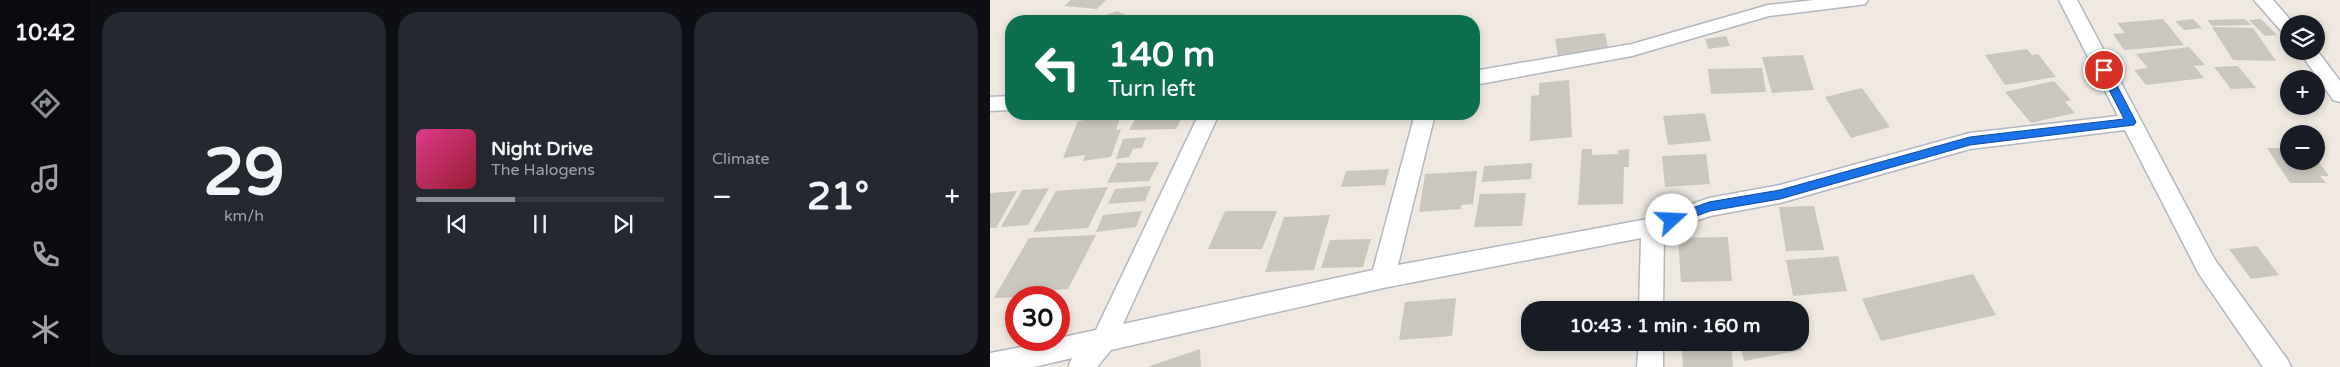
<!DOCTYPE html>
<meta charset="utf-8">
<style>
:root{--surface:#171b24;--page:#242831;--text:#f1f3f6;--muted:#9ea1a6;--line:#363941;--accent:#8c9099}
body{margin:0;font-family:"Varela Round",sans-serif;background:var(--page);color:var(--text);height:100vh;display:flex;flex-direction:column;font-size:19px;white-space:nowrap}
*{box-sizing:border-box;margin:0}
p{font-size:16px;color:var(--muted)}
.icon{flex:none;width:28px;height:28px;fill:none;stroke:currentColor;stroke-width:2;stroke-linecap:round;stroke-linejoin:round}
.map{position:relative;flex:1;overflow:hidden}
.details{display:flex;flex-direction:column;gap:12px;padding:12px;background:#0d0f14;width:900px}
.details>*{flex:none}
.banner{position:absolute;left:15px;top:15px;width:475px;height:105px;border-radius:20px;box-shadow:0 2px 8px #0003;background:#0b6e4f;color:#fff;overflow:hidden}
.tools{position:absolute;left:1290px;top:15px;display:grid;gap:10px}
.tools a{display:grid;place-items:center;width:45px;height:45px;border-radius:50%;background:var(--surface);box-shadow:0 2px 8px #0003;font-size:25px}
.speed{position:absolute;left:15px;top:286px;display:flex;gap:10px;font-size:25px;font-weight:700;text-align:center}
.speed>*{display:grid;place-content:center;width:65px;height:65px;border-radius:50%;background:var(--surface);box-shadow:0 2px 8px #0003;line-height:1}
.speed .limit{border:8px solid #d22;background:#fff;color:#111}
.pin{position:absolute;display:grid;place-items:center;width:42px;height:42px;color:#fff;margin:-21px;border:2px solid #fff;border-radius:50%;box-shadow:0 1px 5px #0007}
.me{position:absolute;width:55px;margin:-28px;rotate:70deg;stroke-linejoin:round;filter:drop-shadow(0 0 4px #0008)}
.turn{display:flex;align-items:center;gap:18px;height:105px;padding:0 20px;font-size:22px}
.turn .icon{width:65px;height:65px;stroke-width:2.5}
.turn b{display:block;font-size:35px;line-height:42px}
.big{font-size:38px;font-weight:700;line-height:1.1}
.details .widget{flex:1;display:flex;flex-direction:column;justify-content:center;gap:8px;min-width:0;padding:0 18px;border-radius:20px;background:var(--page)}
.details .dial{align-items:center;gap:0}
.dial b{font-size:65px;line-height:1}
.song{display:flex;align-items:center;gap:15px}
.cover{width:60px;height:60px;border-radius:8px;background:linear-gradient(135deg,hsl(330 70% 55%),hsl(350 70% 35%))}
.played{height:5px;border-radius:2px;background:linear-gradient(90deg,var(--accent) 40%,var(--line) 40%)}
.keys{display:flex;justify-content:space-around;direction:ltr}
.heat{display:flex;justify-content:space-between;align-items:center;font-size:28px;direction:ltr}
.details .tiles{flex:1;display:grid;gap:12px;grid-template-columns:repeat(3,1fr)}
.trip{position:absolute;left:531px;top:301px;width:288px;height:50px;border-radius:20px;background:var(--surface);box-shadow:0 2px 8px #0003;font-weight:700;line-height:50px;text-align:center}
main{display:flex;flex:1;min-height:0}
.tab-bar{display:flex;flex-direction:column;width:90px;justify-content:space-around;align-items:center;background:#090b0e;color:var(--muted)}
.tab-bar .icon{width:35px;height:35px}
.tab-bar .selected{color:var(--accent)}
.tab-bar b{font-size:22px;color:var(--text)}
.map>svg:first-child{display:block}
</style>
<main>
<nav class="tab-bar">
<b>10:42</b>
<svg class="icon selected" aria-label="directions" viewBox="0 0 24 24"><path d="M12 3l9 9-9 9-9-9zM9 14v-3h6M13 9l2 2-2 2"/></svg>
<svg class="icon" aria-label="music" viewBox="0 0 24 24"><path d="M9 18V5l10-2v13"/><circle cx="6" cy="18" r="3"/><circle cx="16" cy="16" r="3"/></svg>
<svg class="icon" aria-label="phone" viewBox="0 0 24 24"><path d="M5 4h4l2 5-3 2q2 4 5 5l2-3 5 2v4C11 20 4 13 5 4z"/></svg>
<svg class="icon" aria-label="climate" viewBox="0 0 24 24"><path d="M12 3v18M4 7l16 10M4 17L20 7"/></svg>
</nav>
<section class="details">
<div class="tiles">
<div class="widget dial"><b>29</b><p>km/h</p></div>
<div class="widget">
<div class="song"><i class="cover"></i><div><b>Night Drive</b><p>The Halogens</p></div></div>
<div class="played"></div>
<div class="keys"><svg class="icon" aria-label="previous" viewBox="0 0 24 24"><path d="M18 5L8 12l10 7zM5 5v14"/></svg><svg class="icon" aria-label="pause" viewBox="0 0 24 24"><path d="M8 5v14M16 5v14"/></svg><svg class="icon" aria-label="next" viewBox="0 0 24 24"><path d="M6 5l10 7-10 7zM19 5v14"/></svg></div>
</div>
<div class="widget"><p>Climate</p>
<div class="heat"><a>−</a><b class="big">21°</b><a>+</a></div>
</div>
</div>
</section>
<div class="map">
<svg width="1350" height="367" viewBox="0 0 1350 367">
<rect width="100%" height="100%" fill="#efe9e1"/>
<!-- building -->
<g fill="#cbc7bf">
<path d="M81,0H116L107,9L74,6Z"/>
<path d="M127,11L136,15L133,21H107L113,16Z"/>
<path d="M1173,19L1194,45L1134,50L1123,34L1135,33L1127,23Z"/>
<path d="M1203,19L1212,28L1194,30L1185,21Z"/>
<path d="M1255,19L1261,25L1222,26L1217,20Z"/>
<path d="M1271,19L1287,35L1275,36L1259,20Z"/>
<path d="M1222,27L1263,28L1286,61L1243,60Z"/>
<path d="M615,33L618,48L568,55L565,39Z"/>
<path d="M736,36L740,46L718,49L715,39Z"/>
<path d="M1199,47L1215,65L1204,66L1214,78L1156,85L1144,70L1158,68L1146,54Z"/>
<path d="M1037,49L1042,55L1048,54L1066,77L1015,85L995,55Z"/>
<path d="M813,55L824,90L782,93L772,57Z"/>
<path d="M1248,66L1266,88L1241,89L1224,67Z"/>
<path d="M772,68L776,92L721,94L718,69Z"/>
<path d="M579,80L582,137L540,141L541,96L549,95V83Z"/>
<path d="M1064,81L1081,100L1075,102L1085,113L1041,123L1015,92Z"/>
<path d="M872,88L900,127L861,138L835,97Z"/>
<path d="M715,113L721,141L678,145L673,116Z"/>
<path d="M148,114H194L186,129L139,130Z"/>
<path d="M131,116L126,130L131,129L121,157L93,161L95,155L73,158L88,121Z"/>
<path d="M156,137L152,148L143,149L139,157L126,159L133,139Z"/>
<path d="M1277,148H1299V161H1326V158L1339,176H1330L1336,183H1300Z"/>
<path d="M592,149H602V155L628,154V150L639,149V167H634L633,204L588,205Z"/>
<path d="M716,154L720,184L675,187L672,156Z"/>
<path d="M169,162L159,181L117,183L127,163Z"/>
<path d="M542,163L541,179L492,182L494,166Z"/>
<path d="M399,169L395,185L351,187L356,171Z"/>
<path d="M487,171L483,204L471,205V209L429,212L435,174Z"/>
<path d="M161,186L155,201L118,204L125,189Z"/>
<path d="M118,187L98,228L43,232L66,191Z"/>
<path d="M59,188L38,225L11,227L32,190Z"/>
<path d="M27,191L6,228H0V193Z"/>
<path d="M536,193L532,226L484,227L490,194Z"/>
<path d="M824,206L834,250L796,251L789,207Z"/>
<path d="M152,211L146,227L106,232L113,215Z"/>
<path d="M235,211H287L272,249H218Z"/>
<path d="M340,215L324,270L275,272L294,217Z"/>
<path d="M106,235L78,289L65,290L62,296L4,298L39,238Z"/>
<path d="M738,237L742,281L691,282L688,238Z"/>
<path d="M381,239L373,267L331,268L340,240Z"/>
<path d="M1267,246L1289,275L1261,279L1239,249Z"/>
<path d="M848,256L857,291L803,296L796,260Z"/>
<path d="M983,274L1006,315L891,341L872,299Z"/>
<path d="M466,298L462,336L409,340L415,302Z"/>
<path d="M691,342H741L743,367H693Z"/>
<path d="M749,342H810L812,350L754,361Z"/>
<path d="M210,349L211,367H157Z"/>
</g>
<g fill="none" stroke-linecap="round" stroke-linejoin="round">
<defs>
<g id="street">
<path d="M824,0H878L875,4L869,5L779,16L642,56L484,85V71L642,44L778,5Z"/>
<path d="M1069,0H1087L1225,260L1297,359L1301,367H1273L1209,274L1135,130L980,149L790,203L720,216L674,232L673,310H649L651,238L393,288L121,350L107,367H78L82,358L44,367H0V353L69,340V338L106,330L209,114H229L133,324L383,270L425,114H445L408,265L663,218L719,198L790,185L980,133L1128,116Z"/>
<path d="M1264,0H1283L1304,24H1299V35L1293,33Z"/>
<path d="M1326,49L1350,81V102L1343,100L1309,51H1326Z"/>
<path d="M21,96V110L0,111V97Z"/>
<path d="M649,342H673V367H647Z"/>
</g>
</defs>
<!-- street casing -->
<use href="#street" stroke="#b4b7c1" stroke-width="3"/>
<!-- street -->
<use href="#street" fill="#fff" fill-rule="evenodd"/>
</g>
<!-- route -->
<path fill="#1a73e8" stroke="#114b97" d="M1114,66L1119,70L1146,122L1144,125L980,145L790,199L720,211L682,225L676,220L677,217L719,202L790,190L980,137L1134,119L1109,70Z"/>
</svg>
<div class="tools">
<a><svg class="icon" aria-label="layers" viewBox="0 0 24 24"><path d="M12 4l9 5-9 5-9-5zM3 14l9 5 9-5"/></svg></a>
<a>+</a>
<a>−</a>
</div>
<div class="speed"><div class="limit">30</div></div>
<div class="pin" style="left:1114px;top:70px;background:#d93025"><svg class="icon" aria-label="arrive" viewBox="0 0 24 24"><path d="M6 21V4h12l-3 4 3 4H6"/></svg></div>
<svg class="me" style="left:682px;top:220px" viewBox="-20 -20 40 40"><circle r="19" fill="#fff"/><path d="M0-13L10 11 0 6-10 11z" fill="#1a73e8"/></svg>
<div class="trip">10:43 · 1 min · 160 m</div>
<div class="banner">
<div class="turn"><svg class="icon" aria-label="left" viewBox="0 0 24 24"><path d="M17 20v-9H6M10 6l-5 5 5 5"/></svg><div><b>140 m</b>Turn left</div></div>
</div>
</div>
</main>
